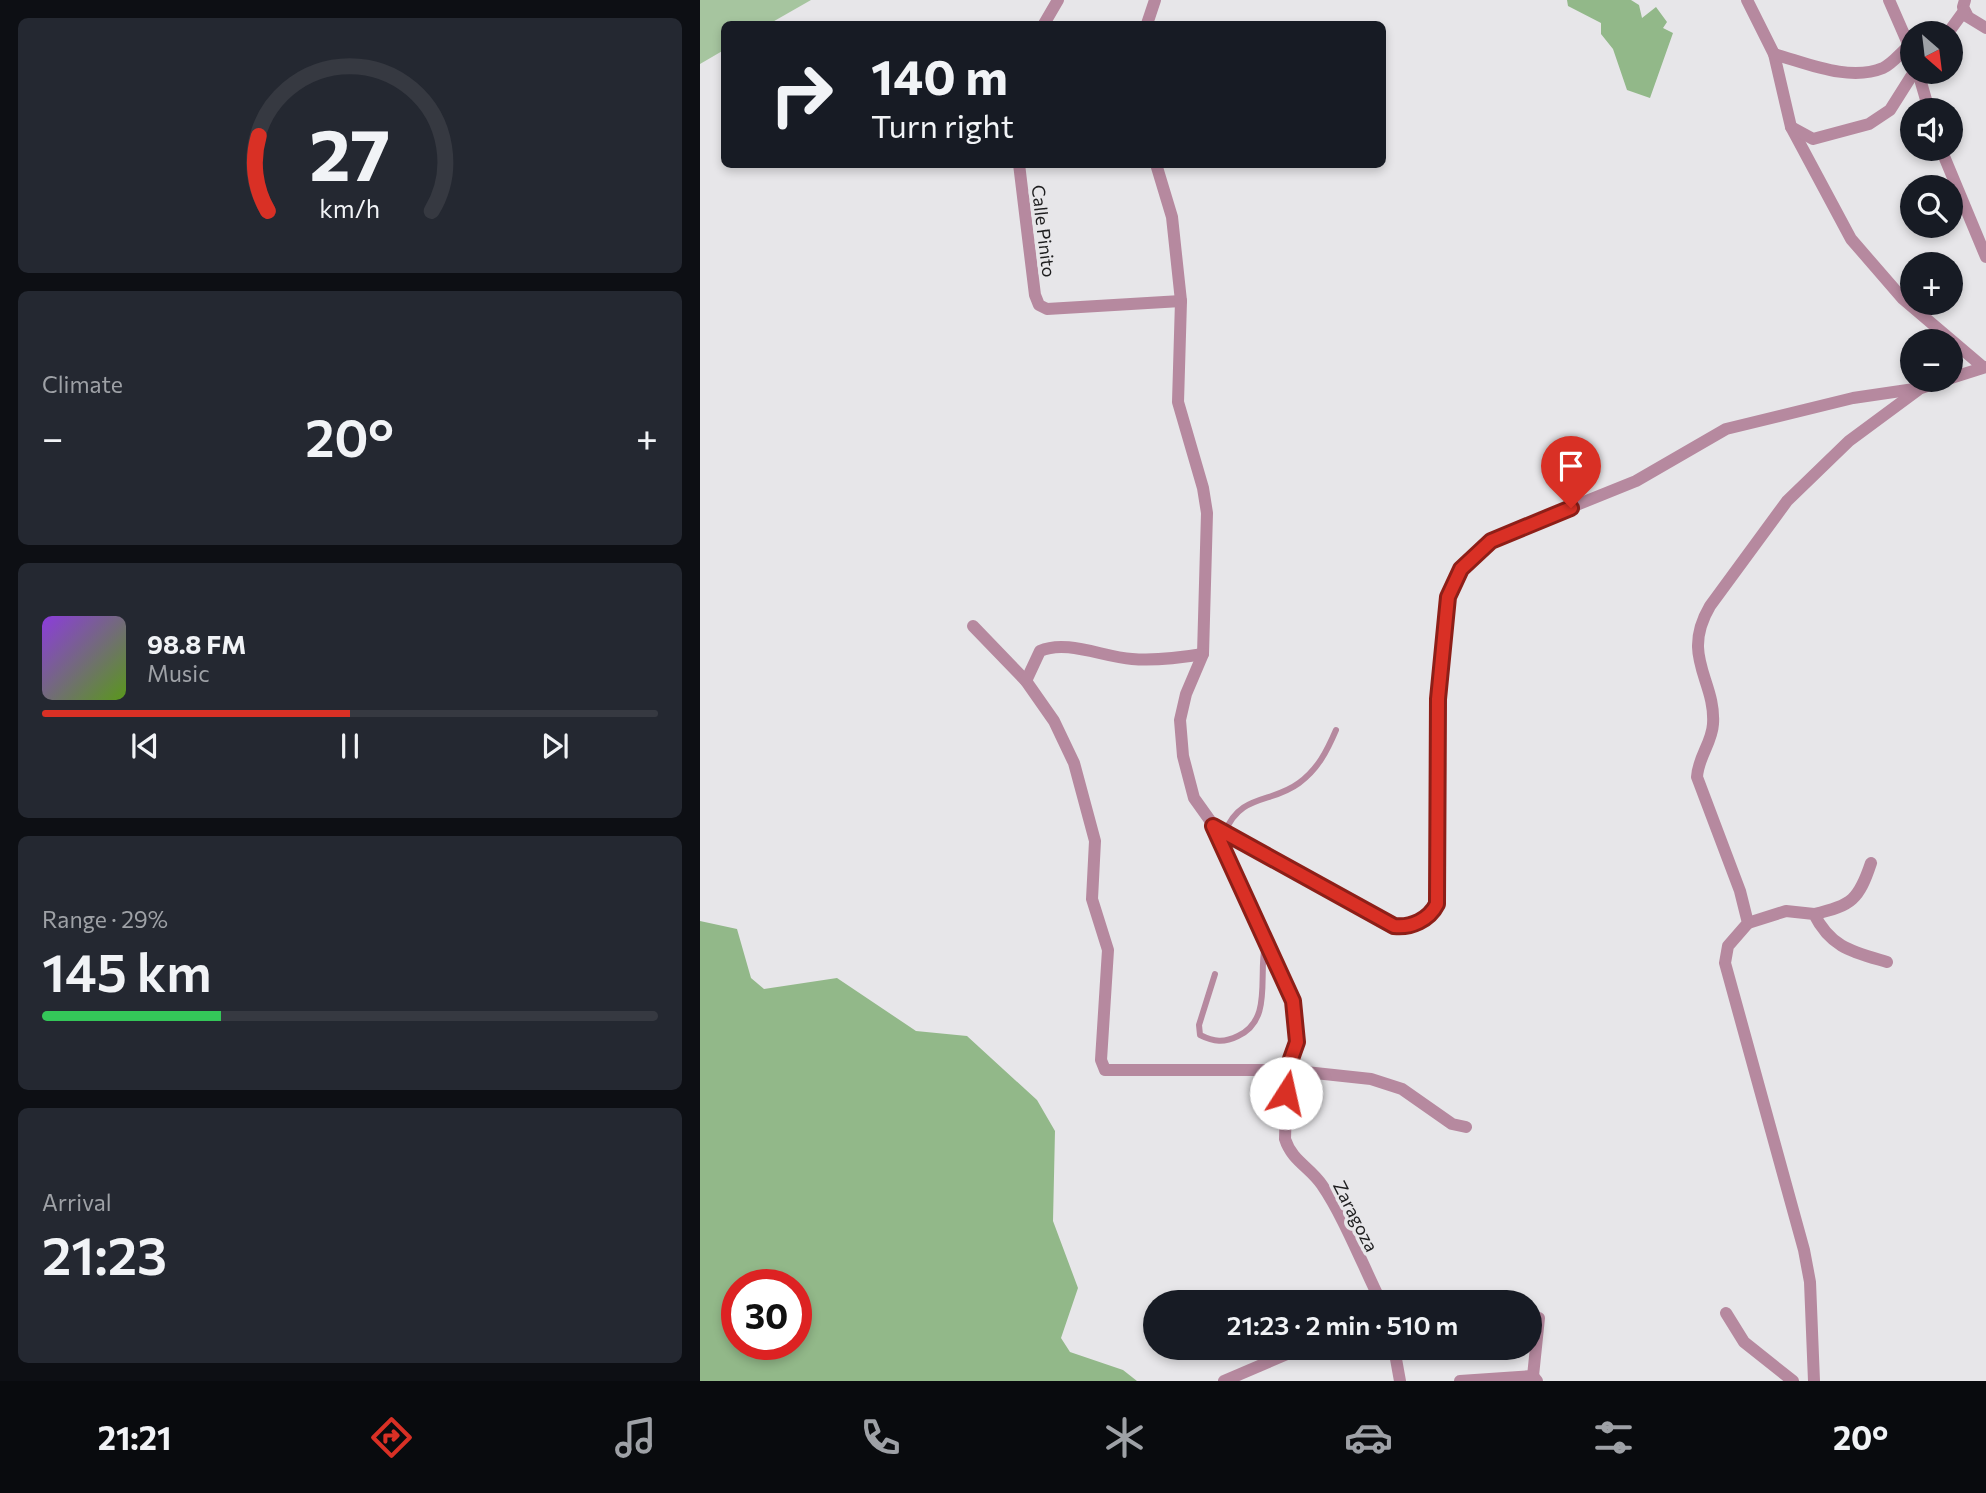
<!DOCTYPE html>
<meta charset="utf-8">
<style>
:root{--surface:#171b24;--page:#242831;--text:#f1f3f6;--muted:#9ea1a6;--line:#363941;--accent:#d93025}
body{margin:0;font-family:Commissioner,sans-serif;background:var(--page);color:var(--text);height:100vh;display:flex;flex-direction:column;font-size:26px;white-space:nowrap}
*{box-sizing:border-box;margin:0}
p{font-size:23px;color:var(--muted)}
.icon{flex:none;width:38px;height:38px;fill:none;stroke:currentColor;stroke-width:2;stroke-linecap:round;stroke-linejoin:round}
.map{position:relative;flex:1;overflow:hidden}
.details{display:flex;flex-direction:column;gap:18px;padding:18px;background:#0d0f14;width:700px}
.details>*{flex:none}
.guide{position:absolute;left:21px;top:21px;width:665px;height:147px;border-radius:10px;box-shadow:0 4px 10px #0003;background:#171b24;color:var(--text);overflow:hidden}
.needle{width:46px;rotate:152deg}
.controls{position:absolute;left:1200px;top:21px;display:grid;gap:14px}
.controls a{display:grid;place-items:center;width:63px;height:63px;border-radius:50%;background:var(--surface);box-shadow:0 4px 10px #0003;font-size:35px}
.speed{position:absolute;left:21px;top:1269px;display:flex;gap:14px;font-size:35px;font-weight:700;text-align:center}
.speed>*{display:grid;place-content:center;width:91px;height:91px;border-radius:50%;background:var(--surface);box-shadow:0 4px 10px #0003;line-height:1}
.speed .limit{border:10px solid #d22;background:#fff;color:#111}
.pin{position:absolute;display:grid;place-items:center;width:60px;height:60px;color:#fff;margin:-72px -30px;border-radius:50% 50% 50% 0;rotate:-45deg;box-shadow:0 0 7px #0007}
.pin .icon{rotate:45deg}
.me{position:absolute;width:77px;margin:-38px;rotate:10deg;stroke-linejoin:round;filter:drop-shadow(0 0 5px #0008)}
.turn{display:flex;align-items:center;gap:24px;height:147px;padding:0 35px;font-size:32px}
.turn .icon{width:91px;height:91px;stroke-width:2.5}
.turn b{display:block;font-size:49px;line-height:60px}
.big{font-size:52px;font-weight:600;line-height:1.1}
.details .card{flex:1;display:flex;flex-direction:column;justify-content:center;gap:10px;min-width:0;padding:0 24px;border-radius:10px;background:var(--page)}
.details .dial{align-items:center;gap:0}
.dial svg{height:182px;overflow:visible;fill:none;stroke:var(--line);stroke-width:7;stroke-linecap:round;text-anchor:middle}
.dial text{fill:var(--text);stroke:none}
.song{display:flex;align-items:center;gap:21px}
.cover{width:84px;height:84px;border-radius:10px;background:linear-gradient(135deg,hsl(270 70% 55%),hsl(90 70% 35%))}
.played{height:7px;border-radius:4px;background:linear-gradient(90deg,var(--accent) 50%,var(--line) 50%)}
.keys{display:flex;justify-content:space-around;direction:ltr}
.heat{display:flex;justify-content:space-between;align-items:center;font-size:38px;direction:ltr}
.charge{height:10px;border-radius:5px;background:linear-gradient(90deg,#34c759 29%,var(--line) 0)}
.trip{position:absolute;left:443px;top:1290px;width:399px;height:70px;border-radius:35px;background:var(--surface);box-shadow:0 4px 10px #0003;font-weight:600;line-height:70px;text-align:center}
.tabs{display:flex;height:112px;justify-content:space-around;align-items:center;background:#090b0e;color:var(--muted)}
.tabs .icon{width:49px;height:49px}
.tabs .selected{color:var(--accent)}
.tabs b{font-size:32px;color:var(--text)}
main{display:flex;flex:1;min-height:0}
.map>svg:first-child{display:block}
</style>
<main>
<section class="details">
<div class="card dial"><svg viewBox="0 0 100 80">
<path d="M14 69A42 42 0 1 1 86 69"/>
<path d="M14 69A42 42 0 0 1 10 36" stroke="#d93025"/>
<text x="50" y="56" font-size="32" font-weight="700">27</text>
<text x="50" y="72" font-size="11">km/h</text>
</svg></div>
<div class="card"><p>Climate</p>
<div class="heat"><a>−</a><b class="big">20°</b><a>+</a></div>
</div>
<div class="card">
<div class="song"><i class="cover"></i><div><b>98.8 FM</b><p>Music</p></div></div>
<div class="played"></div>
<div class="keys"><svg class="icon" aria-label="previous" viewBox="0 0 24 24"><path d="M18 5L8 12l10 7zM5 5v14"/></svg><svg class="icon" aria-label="pause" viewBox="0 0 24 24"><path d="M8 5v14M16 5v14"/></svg><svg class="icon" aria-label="next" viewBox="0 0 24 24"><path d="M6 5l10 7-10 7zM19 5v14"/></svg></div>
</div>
<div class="card"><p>Range · 29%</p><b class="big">145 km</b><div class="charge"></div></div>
<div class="card"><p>Arrival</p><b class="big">21:23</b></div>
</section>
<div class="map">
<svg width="1286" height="1381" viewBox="0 0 1286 1381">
<rect width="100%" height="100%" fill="#e7e6e9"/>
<!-- green -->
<path fill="#a6c59f" d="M0,0H111L69,24H24V50L0,64Z"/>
<!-- forest -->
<g fill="#92b889" fill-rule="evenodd">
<path d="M867,0H931L939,5L942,18L956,7L967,22L963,28L973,33L950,98L927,90L913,49L901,34V23L868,6Z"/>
<path d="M0,921L37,929L51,978L64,989L137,978L216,1031L267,1036L337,1100L355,1131L353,1221L378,1288L361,1338L370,1352L423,1370L437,1381H0ZM37,1284H96V1344H37Z"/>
</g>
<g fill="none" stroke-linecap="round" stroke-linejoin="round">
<!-- service -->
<g stroke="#b6899f" stroke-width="6">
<path d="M525,832C541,793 571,804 599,783C618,769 627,751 636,730"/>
<path d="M515,974L499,1025L500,1035C514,1042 524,1043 538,1036C573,1020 558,976 565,945"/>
</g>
<!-- minor -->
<g stroke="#b6899f" stroke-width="12">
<path d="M1047,0L1074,54L1091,127L1151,239L1203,299L1283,367"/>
<path d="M1189,0L1213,55"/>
<path d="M1265,0L1263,7L1268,17L1286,28"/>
<path d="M344,24L358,0"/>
<path d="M447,24L455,0"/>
<path d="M1248,33L1264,11"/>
<path d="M1074,54C1107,63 1149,82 1183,68C1195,62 1202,50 1213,43"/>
<path d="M1218,72L1229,110"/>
<path d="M1091,127L1113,139L1169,124L1190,110L1214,72"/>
<path d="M1241,149L1286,257"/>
<path d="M319,164L335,295L339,305L347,309L481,301"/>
<path d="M456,164L472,217L481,301L478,402L503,488L507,513L503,654L486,694L480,720L483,756L494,798L514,826L593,1001L597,1042L587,1070L585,1139C592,1161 610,1167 622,1185C644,1217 663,1266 681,1302"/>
<path d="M1251,378L1286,367"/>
<path d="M273,626L326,681L354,721L374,763L395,841L392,899L408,950L401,1060L405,1070H587L671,1079L702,1089L752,1124L766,1127"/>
<path d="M326,681L340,651C366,639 403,657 432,659C456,661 479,658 503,654"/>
<path d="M514,826L694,926C711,928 730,920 737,904L738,699L748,597L770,559L802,535L936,481L1026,429L1153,398L1221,388L1245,380"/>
<path d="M1114,914C1152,906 1159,899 1171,863"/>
<path d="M1048,923L1086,911L1114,914C1131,948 1153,952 1187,962"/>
<path d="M1026,1313L1044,1342L1093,1381"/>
<path d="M694,1348L700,1381"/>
<path d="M833,1376L839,1318"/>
<path d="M524,1381L601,1348"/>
<path d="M760,1381L833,1376L837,1381"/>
<path d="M1114,1381L1110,1282L1104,1250L1025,963L1028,946L1048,923L1040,891L997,777C998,757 1012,743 1013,724C1016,680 980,657 1010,606L1087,501L1149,441L1218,390"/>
</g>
</g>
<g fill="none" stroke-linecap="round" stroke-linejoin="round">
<defs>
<path id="route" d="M586,1093L587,1070L597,1042L593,1001L513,826L694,926C711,928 729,920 737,904L738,699L748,597L761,569L791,541L871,508"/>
</defs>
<!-- route casing -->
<use href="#route" stroke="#8d1f18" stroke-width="18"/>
<!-- route -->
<use href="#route" stroke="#d93025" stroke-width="12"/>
</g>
<g text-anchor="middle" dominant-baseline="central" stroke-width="7" stroke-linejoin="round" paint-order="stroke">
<!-- street labels -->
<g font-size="18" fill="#1e1e1f" stroke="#e7e6e9">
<text transform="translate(344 231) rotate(83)">Calle Pinito</text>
<text transform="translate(656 1216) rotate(63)">Zaragoza</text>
</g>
</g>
</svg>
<div class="controls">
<a><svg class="needle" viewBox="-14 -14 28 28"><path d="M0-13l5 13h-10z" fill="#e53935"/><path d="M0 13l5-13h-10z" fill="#9ea1a6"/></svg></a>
<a><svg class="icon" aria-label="sound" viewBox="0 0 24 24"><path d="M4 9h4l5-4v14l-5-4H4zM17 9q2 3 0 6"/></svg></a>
<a><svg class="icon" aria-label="search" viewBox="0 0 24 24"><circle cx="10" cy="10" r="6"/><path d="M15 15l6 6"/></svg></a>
<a>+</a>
<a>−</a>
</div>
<div class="speed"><div class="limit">30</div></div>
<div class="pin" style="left:871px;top:508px;background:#d93025"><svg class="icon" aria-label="arrive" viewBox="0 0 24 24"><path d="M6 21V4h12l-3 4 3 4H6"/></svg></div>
<svg class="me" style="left:586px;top:1093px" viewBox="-20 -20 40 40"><circle r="19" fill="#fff"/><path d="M0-13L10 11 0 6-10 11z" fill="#d93025"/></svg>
<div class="trip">21:23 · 2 min · 510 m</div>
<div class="guide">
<div class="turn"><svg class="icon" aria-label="right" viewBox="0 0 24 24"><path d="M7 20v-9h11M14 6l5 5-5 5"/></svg><div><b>140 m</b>Turn right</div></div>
</div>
</div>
</main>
<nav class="tabs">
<b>21:21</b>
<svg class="icon selected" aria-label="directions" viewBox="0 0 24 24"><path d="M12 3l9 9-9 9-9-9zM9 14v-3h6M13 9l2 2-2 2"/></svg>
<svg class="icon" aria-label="music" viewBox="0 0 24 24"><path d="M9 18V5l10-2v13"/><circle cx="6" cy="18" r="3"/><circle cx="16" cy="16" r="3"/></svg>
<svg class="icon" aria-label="phone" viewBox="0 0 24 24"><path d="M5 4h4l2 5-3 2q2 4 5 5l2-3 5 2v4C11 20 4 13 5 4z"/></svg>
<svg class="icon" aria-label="climate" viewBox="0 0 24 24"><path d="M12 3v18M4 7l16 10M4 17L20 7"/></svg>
<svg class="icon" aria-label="car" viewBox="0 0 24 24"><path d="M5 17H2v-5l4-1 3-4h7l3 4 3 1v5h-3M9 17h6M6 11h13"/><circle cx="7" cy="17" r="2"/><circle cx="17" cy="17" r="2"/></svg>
<svg class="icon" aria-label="filters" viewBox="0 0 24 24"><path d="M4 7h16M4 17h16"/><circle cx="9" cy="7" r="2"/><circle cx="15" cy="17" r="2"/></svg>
<b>20°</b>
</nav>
